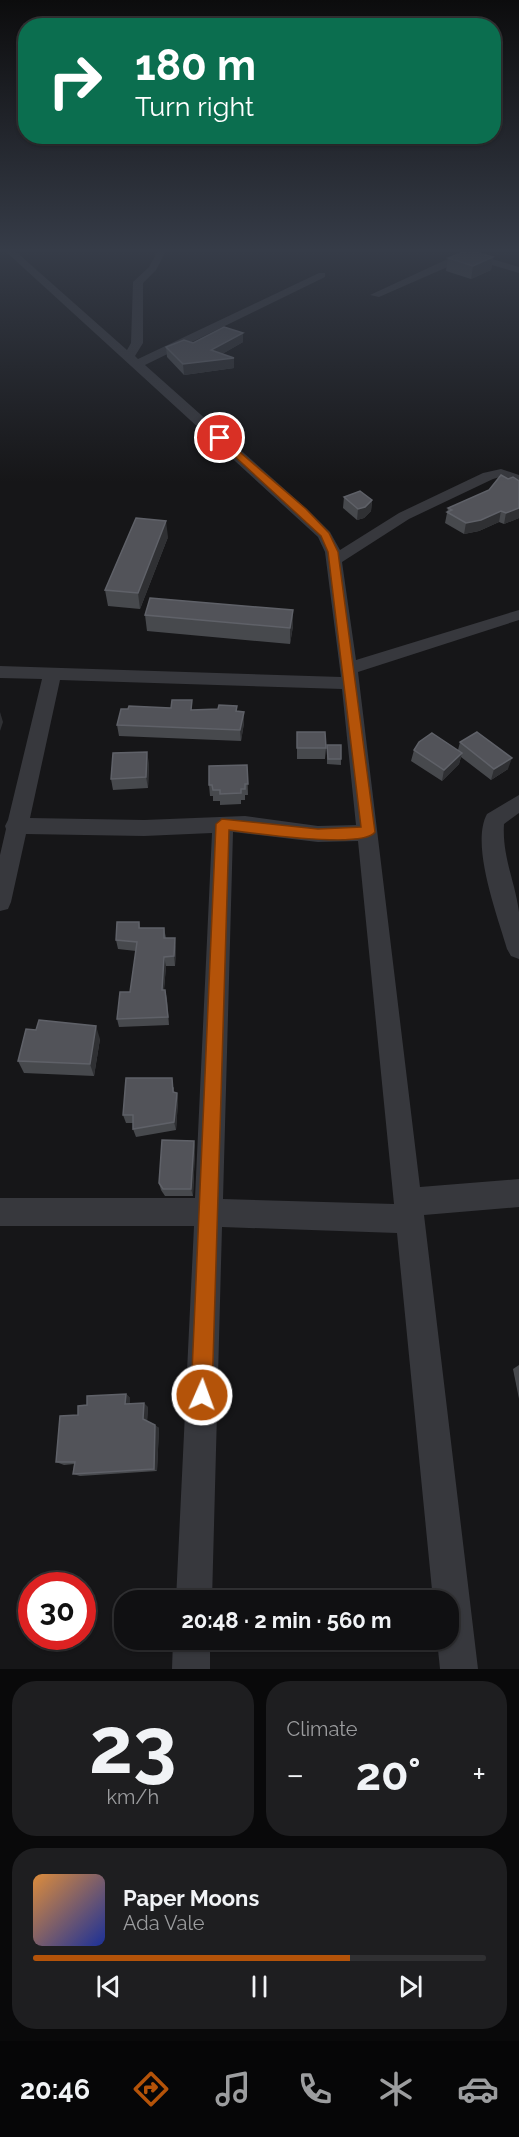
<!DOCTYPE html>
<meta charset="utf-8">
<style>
:root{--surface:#101012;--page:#1e1e20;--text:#f1f3f6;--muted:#9c9d9f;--line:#303032;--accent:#b45309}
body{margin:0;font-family:Raleway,sans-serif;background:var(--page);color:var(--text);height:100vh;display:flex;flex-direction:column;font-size:22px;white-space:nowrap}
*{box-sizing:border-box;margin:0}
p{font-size:20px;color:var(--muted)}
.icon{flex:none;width:33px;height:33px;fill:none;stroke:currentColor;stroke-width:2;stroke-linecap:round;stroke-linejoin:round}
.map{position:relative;height:1669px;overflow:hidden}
.sheet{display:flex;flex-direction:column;gap:12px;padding:12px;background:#09090a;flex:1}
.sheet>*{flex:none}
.top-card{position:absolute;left:18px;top:18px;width:483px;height:126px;border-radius:24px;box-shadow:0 2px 4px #0004,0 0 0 2px var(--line);background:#0b6e4f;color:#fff;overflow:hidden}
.speed{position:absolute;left:18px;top:1572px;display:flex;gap:12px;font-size:30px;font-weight:700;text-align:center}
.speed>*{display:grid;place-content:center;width:78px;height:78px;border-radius:50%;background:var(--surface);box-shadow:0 2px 4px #0004,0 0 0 2px var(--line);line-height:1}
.speed .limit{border:9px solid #d22;background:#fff;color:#111}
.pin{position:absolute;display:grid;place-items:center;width:51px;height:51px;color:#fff;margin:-26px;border:3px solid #fff;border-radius:50%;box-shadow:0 2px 6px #0007}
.me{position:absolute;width:66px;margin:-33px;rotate:2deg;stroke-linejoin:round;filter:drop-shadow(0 0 4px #0008)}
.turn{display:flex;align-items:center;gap:21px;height:126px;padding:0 18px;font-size:27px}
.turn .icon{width:78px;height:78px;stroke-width:2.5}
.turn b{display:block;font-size:42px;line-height:51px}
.big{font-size:45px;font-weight:700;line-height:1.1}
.sheet .tile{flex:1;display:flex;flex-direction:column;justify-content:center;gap:9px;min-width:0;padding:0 21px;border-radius:24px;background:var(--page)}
.sheet .dial{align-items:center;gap:0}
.dial b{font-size:78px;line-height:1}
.song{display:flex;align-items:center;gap:18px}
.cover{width:72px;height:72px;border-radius:9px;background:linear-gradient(135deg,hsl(30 70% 55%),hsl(230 70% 35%))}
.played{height:6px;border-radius:3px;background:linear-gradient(90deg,var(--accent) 70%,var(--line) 70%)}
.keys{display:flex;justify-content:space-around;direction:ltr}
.heat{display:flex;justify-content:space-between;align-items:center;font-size:33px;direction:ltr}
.sheet .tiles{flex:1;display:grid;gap:12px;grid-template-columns:1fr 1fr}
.tile:last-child{grid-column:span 2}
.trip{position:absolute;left:114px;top:1590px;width:345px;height:60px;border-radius:24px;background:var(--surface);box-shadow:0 2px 4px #0004,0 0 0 2px var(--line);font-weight:700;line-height:60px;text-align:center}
.dock{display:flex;height:96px;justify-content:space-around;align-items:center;background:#060607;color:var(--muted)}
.dock .icon{width:42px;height:42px}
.dock .on{color:var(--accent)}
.dock b{font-size:27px;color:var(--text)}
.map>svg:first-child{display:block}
</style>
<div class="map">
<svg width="519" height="1669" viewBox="0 0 519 1669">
<rect width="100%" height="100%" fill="#161618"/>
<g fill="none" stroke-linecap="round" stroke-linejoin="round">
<!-- minor -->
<g fill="#37383d" fill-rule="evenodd">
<path d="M3,249H13L127,350L131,343L133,282L149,267L159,249H167L156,270L143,283V343L135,356L138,359L319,273H325V277L145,365L307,509L330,532L340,550L399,513L483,473L501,469L519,475V484L500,477L493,479L409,519L342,562L356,660L519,610V620L358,672L420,1187L519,1179V1207L424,1215L478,1669H440L437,1640H448V1600H433L397,1233L222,1227L212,1600H176L194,1226H0V1198H195L212,833L144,836L26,834L11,902L8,909L0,911V855L6,829L5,826L8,820L42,679L0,678V666L341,677L325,552L318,537ZM60,680L342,689L356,825L318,826L245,816L144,820L30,818ZM233,832L318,842L358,841L394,1204L223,1199Z"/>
<path d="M465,251L519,267V273L468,258L379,297L370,295Z"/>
<path d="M519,795V813L504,824C502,857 515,881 519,912C519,927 519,944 519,959L511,956L507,949C498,917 470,845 487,814Z"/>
<path d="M173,1640H210V1669H172Z"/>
</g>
</g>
<!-- wall -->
<g fill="#47494d">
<path d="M493,257L491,270L471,279L446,271L448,258Z"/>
<path d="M243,342L222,354L234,368L184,375L167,357L166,347L193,343Z"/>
<path d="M508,479L519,481V518L504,524L499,522L479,531L464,534L445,523L448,508L489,490Z"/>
<path d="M344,497L372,500L371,511L364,518L357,520L343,508Z"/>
<path d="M168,537L140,609L108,606L105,590Z"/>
<path d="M293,610V626L290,644L147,631L145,615Z"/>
<path d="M237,706V711L244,723L241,741L119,736L117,725L192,710L218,709Z"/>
<path d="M297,732L326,748L325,759H297Z"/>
<path d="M460,742L508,769L491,780L461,757L459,764L442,781L411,761L414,750H458Z"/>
<path d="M327,745L341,759V765L327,764Z"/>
<path d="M149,763L148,788L113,790L111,779Z"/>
<path d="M247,765L248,795H245V800H241V804L220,805V801H213V796H210L209,785Z"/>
<path d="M139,922L140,928H164L166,938L176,947L175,966H166L164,990H165L167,999L169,1025L119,1027L117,1019L130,992L136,951L118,949L116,940Z"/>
<path d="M36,1030L100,1039L94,1076L24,1073L18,1061Z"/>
<path d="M174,1087V1092L177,1093L178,1101L176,1130L136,1137L133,1129V1123H126L123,1115Z"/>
<path d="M194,1141L195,1149L193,1196H165L161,1190L159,1183Z"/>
<path d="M519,1365V1399L513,1369Z"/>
<path d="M126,1394L130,1398V1404L148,1407L147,1421L159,1428L157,1471L80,1476L73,1474L74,1464L64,1465L56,1462L78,1415L87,1405Z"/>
</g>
<!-- shaded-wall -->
<g fill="#2f3033">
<path d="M493,257L491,270L471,279L473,266Z"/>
<path d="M243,333V342L212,360L211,350Z"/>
<path d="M234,358V368L184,375L183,364Z"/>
<path d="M372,500L371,511L364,518L357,520L358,509Z"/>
<path d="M519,508V518L504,524L506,513Z"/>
<path d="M501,511L499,522L479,531L464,534L466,523Z"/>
<path d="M166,521L168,537L140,609L138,593Z"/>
<path d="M293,610V626L290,644V628Z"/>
<path d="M0,712L3,722L0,731Z"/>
<path d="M244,712V723L241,741L240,730Z"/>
<path d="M147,752L149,763L148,788L146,777Z"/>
<path d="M462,753L459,764L442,781L444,770Z"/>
<path d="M512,758L508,769L491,780L494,769Z"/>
<path d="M175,938L176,947L175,966L174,956Z"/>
<path d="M164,957L166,966L163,999L162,990Z"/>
<path d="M96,1026L100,1039L94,1076L90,1064Z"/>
<path d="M177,1093L178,1101L176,1130L174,1122Z"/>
<path d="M194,1141L195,1149L193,1196L191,1189Z"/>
<path d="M126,1394L130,1398V1409L125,1404Z"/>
<path d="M144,1403L148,1407L147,1423L143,1419Z"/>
<path d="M155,1425L159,1428L157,1471L154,1469Z"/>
</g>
<!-- building -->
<g fill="#525359" stroke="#5f6168" stroke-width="1.5">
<path d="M469,250L493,257L473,266L448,258Z"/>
<path d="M224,327L243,333L211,350L234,358L183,364L166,347L184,340L193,343Z"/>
<path d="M501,475L508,479L513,477L519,481V508L506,513L501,511L481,520L466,523L447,512L452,510L448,508L489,490Z"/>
<path d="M360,491L372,500L365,507L358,509L344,497Z"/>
<path d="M136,518L166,521L138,593L105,590Z"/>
<path d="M150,598L293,610L290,628L145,615Z"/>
<path d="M172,700H192L191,710L218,709L219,705L237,706L236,711L244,712L240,730L117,725L121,709H128L129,706L171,708Z"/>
<path d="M297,732H325L326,748H297Z"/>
<path d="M477,732L512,758L494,769L460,742Z"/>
<path d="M432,733L462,753L444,770L414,750L419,742Z"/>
<path d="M327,745H341V759H328Z"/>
<path d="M147,752L146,777L111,779L113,753Z"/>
<path d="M247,765L248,784H245V789H241V793L220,794V790H213L212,785H209V766Z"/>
<path d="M117,922H139V928H164V938H175L174,956L164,957L162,990H165L168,1017L117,1019L120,992H130L137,942L116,940Z"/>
<path d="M39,1020L96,1026L90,1064L18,1061L26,1029L36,1030Z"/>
<path d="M126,1078H172L173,1092L177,1093L174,1122L133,1129V1115H123Z"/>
<path d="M162,1140L194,1141L191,1189H163L159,1183Z"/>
<path d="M126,1394L125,1404L144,1403L143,1419L155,1425L154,1469L73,1474L75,1462H56L60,1416L78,1415V1406L87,1405V1396Z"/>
</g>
<!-- sky -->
<linearGradient id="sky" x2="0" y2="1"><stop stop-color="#0c0c0d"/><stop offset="0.52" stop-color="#363c48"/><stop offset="1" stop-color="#363c48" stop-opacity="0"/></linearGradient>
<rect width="519" height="482" fill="url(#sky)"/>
<!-- route -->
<path fill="#b45309" stroke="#753606" stroke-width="1.5" d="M220,435L306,509L329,533L338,552L375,832C364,849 251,833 229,830L212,1395L209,1402L202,1405L195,1402L191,1395L216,824L222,819L318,829L361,827L328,552L321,536L217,440Z"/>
</svg>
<div class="speed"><div class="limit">30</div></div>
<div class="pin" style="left:220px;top:438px;background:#d93025"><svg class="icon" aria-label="arrive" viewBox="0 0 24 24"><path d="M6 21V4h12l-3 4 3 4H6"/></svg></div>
<svg class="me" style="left:202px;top:1395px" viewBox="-20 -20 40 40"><circle r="17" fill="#b45309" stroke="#fff" stroke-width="3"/><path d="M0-11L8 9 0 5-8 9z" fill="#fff"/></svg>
<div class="trip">20:48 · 2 min · 560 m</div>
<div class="top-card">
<div class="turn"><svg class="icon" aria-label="right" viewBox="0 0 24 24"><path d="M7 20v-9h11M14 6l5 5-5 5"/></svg><div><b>180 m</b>Turn right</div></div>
</div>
</div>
<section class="sheet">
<div class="tiles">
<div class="tile dial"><b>23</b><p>km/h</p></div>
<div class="tile"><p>Climate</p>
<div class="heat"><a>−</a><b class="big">20°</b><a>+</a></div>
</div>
<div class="tile">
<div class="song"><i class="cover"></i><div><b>Paper Moons</b><p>Ada Vale</p></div></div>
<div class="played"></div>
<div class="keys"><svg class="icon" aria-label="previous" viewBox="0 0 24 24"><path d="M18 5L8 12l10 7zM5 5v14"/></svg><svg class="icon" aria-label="pause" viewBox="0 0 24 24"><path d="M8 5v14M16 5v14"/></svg><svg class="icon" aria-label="next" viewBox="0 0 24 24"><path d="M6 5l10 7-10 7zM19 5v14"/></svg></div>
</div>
</div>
</section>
<nav class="dock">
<b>20:46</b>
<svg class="icon on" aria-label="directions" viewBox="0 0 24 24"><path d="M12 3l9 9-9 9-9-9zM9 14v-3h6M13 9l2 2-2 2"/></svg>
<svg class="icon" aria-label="music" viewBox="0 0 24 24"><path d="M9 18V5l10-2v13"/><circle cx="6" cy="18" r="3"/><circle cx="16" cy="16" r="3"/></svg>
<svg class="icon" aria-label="phone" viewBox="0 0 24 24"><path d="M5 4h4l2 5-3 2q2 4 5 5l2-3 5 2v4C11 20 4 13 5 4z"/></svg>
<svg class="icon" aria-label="climate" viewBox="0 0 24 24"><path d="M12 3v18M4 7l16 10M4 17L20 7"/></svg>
<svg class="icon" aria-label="car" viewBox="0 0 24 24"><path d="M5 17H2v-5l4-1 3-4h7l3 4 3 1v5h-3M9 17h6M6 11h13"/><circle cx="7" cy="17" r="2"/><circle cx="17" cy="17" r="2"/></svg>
</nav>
